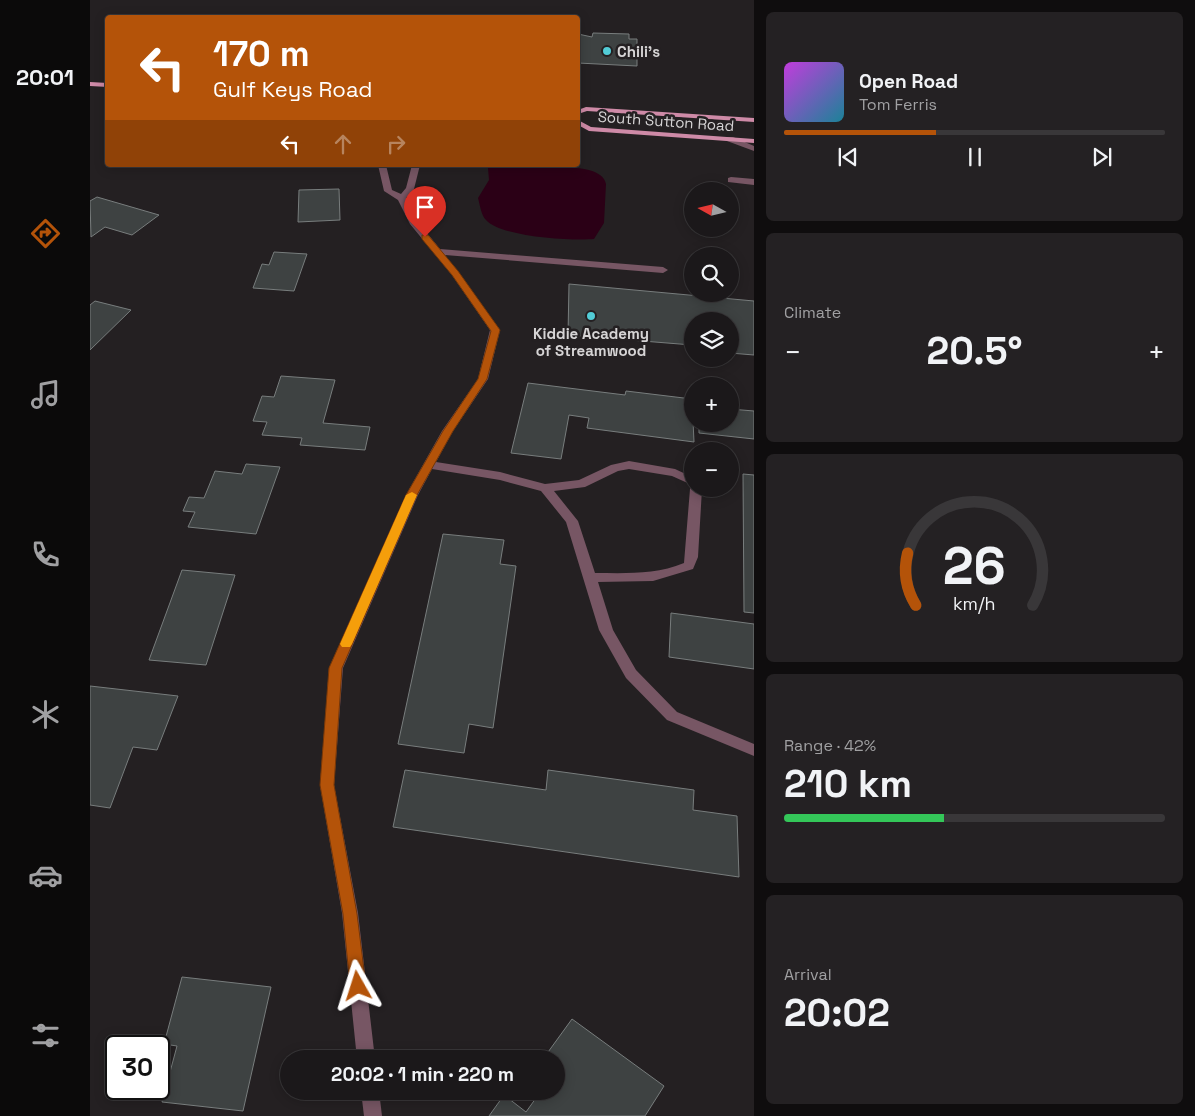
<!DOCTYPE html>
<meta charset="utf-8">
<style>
:root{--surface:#1b181a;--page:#242123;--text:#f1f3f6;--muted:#a0a0a2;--line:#393739;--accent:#b45309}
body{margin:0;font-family:"Space Grotesk",sans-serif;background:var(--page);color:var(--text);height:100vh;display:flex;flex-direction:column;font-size:19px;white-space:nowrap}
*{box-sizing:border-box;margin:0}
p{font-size:16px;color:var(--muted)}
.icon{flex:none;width:28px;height:28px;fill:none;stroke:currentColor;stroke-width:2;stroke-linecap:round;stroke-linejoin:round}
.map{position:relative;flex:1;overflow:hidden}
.side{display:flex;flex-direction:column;gap:12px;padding:12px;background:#0f0d0e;width:441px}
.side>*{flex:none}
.guide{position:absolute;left:15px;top:15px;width:475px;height:152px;border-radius:5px;box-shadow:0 2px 12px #0003,0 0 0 1px var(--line);background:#b45309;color:#fff;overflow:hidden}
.needle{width:32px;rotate:278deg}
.fabs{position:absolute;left:594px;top:182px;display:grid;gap:10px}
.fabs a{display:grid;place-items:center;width:55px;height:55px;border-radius:50%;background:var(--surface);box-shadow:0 2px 12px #0003,0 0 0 1px var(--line);font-size:25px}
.speed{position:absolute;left:15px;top:1035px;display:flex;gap:10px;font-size:25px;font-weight:700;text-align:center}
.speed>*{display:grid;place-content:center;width:65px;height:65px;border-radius:50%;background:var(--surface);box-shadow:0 2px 12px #0003,0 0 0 1px var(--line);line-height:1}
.speed .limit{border:2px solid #111;border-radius:8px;background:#fff;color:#111}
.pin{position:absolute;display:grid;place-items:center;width:42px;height:42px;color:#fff;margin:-51px -21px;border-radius:50% 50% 50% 0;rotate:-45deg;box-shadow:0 0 5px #0007}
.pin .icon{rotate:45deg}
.me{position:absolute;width:55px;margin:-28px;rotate:354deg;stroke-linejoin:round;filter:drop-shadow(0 0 4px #0008)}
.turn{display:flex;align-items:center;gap:18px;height:105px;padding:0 25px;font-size:22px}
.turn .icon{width:65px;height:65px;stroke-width:2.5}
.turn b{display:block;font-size:35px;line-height:42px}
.lanes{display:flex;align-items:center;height:48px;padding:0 25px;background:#0003;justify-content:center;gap:25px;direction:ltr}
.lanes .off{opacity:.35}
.big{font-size:38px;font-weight:800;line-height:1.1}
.side .tile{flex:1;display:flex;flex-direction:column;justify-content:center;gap:8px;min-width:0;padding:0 18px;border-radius:8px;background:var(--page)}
.side .dial{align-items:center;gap:0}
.dial svg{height:130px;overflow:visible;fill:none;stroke:var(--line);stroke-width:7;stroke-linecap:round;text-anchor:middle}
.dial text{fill:var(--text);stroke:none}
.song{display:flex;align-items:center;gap:15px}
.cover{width:60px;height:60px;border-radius:8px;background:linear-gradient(135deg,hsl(290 70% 55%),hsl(190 70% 35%))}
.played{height:5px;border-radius:2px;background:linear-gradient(90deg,var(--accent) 40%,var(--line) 40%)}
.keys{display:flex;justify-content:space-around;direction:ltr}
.heat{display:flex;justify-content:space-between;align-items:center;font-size:28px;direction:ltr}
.charge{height:8px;border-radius:4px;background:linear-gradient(90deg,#34c759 42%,var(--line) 0)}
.trip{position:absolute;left:190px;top:1050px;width:285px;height:50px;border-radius:25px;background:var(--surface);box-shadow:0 2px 12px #0003,0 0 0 1px var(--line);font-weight:800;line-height:50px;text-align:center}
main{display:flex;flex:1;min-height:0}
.tab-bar{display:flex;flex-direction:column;width:90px;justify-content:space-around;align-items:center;background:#0b0a0a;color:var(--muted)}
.tab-bar .icon{width:35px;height:35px}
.tab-bar .current{color:var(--accent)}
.tab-bar b{font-size:22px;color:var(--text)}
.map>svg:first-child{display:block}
</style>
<main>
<nav class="tab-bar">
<b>20:01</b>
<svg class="icon current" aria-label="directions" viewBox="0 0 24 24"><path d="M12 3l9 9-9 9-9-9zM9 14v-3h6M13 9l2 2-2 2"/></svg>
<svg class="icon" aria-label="music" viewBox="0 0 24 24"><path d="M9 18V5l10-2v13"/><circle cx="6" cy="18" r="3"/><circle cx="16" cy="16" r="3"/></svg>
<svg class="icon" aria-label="phone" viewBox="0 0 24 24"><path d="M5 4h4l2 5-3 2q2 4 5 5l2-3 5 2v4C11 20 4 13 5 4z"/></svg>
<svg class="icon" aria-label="climate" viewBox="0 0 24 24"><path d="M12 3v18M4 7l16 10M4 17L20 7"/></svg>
<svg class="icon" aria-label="car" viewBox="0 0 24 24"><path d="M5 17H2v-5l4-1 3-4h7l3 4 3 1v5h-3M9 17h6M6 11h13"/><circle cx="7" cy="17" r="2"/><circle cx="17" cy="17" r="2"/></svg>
<svg class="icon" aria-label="filters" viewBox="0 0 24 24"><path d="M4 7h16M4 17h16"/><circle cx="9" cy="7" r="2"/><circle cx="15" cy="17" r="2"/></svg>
</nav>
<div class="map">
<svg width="664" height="1116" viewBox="0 0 664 1116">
<rect width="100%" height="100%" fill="#242022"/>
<!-- water -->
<path fill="#2b0016" d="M403,165H429L432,168C450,169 512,160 516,184L514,223L504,239C482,241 411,237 396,220C391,215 390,205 388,198L399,180L398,168Z"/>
<!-- building -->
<g fill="#3e4242" stroke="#787d7d">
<path d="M503,33L539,34V39H547V66L488,63V34L502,37Z"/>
<path d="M249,189L250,220L208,222L209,190Z"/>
<path d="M7,197L69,215L42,235L15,227L1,237L0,201Z"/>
<path d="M184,252L217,254L204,291L163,288L172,264L179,265Z"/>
<path d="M479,284L664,301V355L640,353V321H602V345L478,335Z"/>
<path d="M5,301L41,310L0,350V305Z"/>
<path d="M191,376L245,380L233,423L280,427L275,450L210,445L212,438L172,435L177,422L163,421L172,396L184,397Z"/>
<path d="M438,383L535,395L536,391L602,399L604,442L497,428L499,418L479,415L471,459L421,453Z"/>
<path d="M640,409L664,411V439L609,433V424H640Z"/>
<path d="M156,464L190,467L166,534L98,527L105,512L93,511L99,497L114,498L125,471L152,474Z"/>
<path d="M653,474L664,475V613L654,612Z"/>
<path d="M353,534L414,540L410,564L426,566L403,728L379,724L374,753L308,744Z"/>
<path d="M92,570L145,575L116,665L59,660Z"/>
<path d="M581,613L664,624V669L579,657Z"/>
<path d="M0,686L88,696L67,750L43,747L20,808L0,805Z"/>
<path d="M315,770L456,790L458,770L604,790L603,810L647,816L649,877L303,827Z"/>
<path d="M92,977L181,987L153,1111L72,1102L87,1046L74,1044Z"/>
<path d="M482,1019L574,1086L555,1116H399L414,1095L436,1112L451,1091H466V1059H453Z"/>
</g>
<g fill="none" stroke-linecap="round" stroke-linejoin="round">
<!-- minor -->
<g fill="#775664" fill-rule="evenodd">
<path d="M335,15L337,16L338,18H332Z"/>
<path d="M637,137H643L664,146V151L637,141Z"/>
<path d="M288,165H296L302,190L311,194L316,188L322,165H330L324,189L316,198L327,221L350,249L573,267L578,270L573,273L355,255L410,330L398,379L363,431L346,462L410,472L455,484L489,480L521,465L539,461L585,469L602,477V485L582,476L539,469L528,471L495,487L464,491L488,521L505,573C535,573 565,575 594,563L600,489L602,486V489H612L608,557L603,569L563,581L508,582L523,630L546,670L587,712L664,744V756L577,720L536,678L509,630L476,522L451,491L410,480L342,469L328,495L253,668L244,785L268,913L285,1059H267L252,913L230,785L239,668L316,495L352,431L388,379L400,330L362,275L320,224L308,200L294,191Z"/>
<path d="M641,177L664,179V185L638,182V178Z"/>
<path d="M271,1091H289L292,1116H274Z"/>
</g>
<!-- major -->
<g fill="#ce8aa7" fill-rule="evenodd">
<path d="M0,82L18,83V87L0,86Z"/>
<path d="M496,107L664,118V122L497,111L488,114V110Z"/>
<path d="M488,120L501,127L664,139V143L499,131L488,125Z"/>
</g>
</g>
<!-- route -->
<path fill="#b45309" stroke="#753606" d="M332,235H338L368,271L410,330L397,379L363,431L327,495L252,668L244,785L267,914L276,986L273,991L268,994L263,991L260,986L253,914L230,785L239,668L316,495L353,431L388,379L401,331L362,275L332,239Z"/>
<!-- slow -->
<path fill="#f59e0b" d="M322,492L327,495L262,644L260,647H252L250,644L316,495Z"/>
<!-- markers -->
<g fill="#52ccd6" stroke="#242022" stroke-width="2">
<circle cx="517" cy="51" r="5"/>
<circle cx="501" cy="316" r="5"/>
</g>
<g text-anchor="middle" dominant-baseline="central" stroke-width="5" stroke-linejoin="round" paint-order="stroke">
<!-- far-poi labels -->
<g font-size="15" font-weight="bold" fill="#d6d4d5" stroke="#242022" text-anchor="start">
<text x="527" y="51">Chili's</text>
<text x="501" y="333" text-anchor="middle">Kiddie Academy<tspan x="501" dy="17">of Streamwood</tspan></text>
</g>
<!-- far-street labels -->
<g font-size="15" fill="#d6d4d5" stroke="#242022">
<text transform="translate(576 121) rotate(4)">South Sutton Road</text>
</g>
</g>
</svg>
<div class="fabs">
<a><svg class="needle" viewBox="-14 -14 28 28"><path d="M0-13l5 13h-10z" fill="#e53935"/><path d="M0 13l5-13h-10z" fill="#a0a0a2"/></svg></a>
<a><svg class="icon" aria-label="search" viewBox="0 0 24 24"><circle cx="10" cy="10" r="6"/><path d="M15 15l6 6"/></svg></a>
<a><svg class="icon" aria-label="layers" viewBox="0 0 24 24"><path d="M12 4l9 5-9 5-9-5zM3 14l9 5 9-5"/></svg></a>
<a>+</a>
<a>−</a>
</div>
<div class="speed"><div class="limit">30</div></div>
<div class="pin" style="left:335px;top:237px;background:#d93025"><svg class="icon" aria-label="arrive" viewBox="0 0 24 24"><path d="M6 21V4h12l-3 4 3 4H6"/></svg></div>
<svg class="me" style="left:268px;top:986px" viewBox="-20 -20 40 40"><path d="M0-17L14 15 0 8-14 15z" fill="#b45309" stroke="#fff" stroke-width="4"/></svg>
<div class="trip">20:02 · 1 min · 220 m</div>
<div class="guide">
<div class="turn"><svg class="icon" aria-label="left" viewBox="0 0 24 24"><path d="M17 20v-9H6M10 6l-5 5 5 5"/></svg><div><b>170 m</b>Gulf Keys Road</div></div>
<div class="lanes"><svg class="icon" aria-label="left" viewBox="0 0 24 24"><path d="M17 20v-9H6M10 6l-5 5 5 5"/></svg><svg class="icon off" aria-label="ahead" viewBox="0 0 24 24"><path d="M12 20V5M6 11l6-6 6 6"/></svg><svg class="icon off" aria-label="right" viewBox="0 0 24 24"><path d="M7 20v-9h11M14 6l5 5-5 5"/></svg></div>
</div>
</div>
<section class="side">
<div class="tile">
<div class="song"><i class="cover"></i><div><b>Open Road</b><p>Tom Ferris</p></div></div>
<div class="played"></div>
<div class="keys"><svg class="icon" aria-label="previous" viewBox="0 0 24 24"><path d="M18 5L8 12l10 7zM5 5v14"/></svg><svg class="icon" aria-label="pause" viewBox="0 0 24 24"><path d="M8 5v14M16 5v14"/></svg><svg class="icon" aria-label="next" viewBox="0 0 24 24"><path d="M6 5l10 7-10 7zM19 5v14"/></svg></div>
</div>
<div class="tile"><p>Climate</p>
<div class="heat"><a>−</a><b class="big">20.5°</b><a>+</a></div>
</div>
<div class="tile dial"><svg viewBox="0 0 100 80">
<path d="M14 69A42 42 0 1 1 86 69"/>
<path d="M14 69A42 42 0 0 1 9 37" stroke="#b45309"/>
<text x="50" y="56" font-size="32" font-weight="700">26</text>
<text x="50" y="72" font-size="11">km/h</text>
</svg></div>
<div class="tile"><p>Range · 42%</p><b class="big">210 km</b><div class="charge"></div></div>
<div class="tile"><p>Arrival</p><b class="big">20:02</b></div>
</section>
</main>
